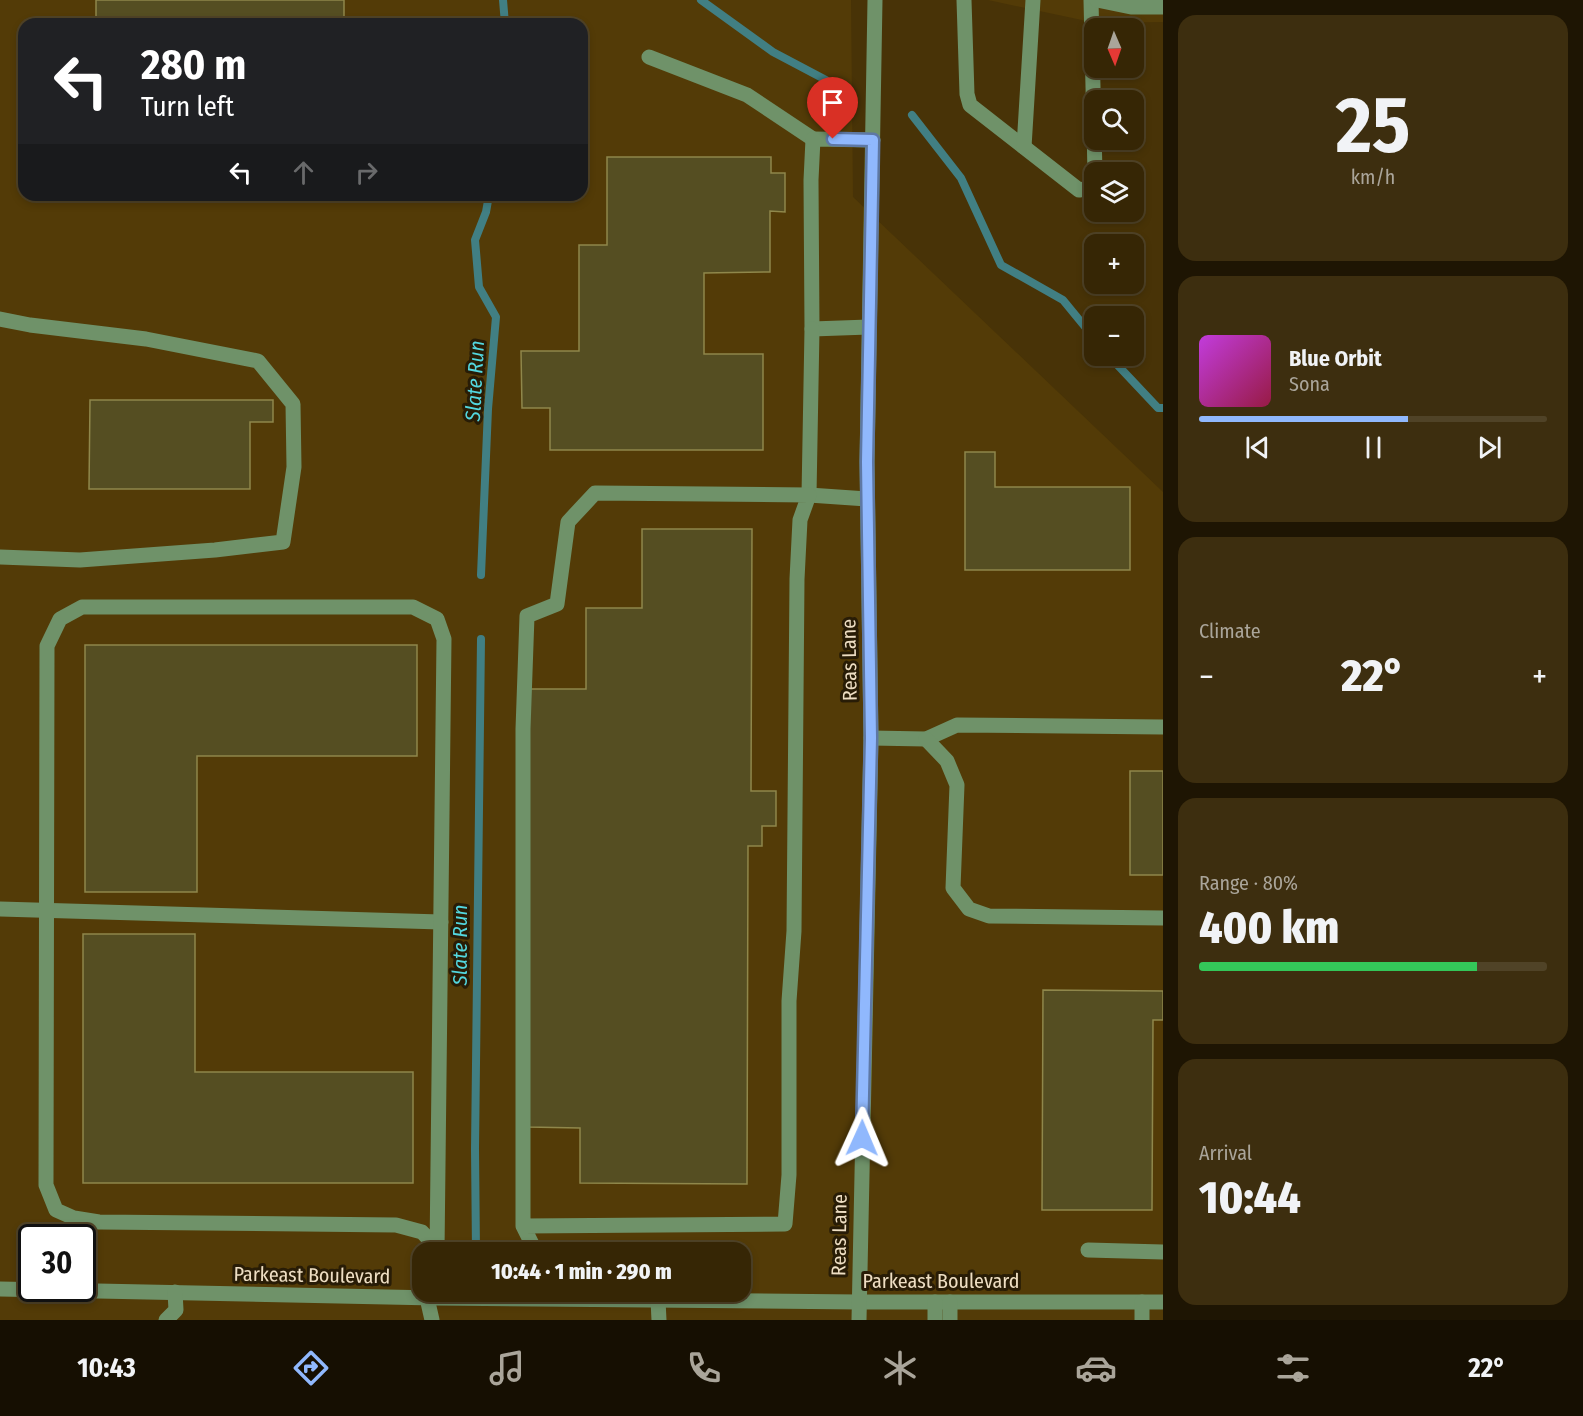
<!DOCTYPE html>
<meta charset="utf-8">
<style>
:root{--surface:#362605;--page:#3d2e0f;--text:#f1f3f6;--muted:#aaa59a;--line:#504327;--accent:#90b8fd}
body{margin:0;font-family:"Fira Sans Condensed",sans-serif;background:var(--page);color:var(--text);height:100vh;display:flex;flex-direction:column;font-size:22px;white-space:nowrap}
*{box-sizing:border-box;margin:0}
p{font-size:20px;color:var(--muted)}
.icon{flex:none;width:33px;height:33px;fill:none;stroke:currentColor;stroke-width:2;stroke-linecap:round;stroke-linejoin:round}
.map{position:relative;flex:1;overflow:hidden}
.panel{display:flex;flex-direction:column;gap:15px;padding:15px;background:#1e1503;width:420px}
.panel>*{flex:none}
.top-card{position:absolute;left:18px;top:18px;width:570px;height:183px;border-radius:18px;box-shadow:0 3px 9px #0003,0 0 0 2px var(--line);background:#202124;color:#fff;overflow:hidden}
.needle{width:39px;rotate:178deg}
.fabs{position:absolute;left:1084px;top:18px;display:grid;gap:12px}
.fabs a{display:grid;place-items:center;width:60px;height:60px;border-radius:12px;background:var(--surface);box-shadow:0 3px 9px #0003,0 0 0 2px var(--line);font-size:30px}
.speed{position:absolute;left:18px;top:1224px;display:flex;gap:12px;font-size:30px;font-weight:700;text-align:center}
.speed>*{display:grid;place-content:center;width:78px;height:78px;border-radius:50%;background:var(--surface);box-shadow:0 3px 9px #0003,0 0 0 2px var(--line);line-height:1}
.speed .limit{border:3px solid #111;border-radius:9px;background:#fff;color:#111}
.pin{position:absolute;display:grid;place-items:center;width:51px;height:51px;color:#fff;margin:-62px -26px;border-radius:50% 50% 50% 0;rotate:-45deg;box-shadow:0 0 6px #0007}
.pin .icon{rotate:45deg}
.me{position:absolute;width:66px;margin:-33px;rotate:1deg;stroke-linejoin:round;filter:drop-shadow(0 0 4px #0008)}
.turn{display:flex;align-items:center;gap:21px;height:126px;padding:0 24px;font-size:27px}
.turn .icon{width:78px;height:78px;stroke-width:2.5}
.turn b{display:block;font-size:42px;line-height:51px}
.lanes{display:flex;align-items:center;height:57px;padding:0 24px;background:#0003;justify-content:center;gap:30px;direction:ltr}
.lanes .off{opacity:.35}
.big{font-size:45px;font-weight:800;line-height:1.1}
.panel .widget{flex:1;display:flex;flex-direction:column;justify-content:center;gap:9px;min-width:0;padding:0 21px;border-radius:18px;background:var(--page)}
.panel .dial{align-items:center;gap:0}
.dial b{font-size:78px;line-height:1}
.song{display:flex;align-items:center;gap:18px}
.cover{width:72px;height:72px;border-radius:9px;background:linear-gradient(135deg,hsl(290 70% 55%),hsl(340 70% 35%))}
.played{height:6px;border-radius:3px;background:linear-gradient(90deg,var(--accent) 60%,var(--line) 60%)}
.keys{display:flex;justify-content:space-around;direction:ltr}
.heat{display:flex;justify-content:space-between;align-items:center;font-size:33px;direction:ltr}
.charge{height:9px;border-radius:4px;background:linear-gradient(90deg,#34c759 80%,var(--line) 0)}
.trip{position:absolute;left:412px;top:1242px;width:339px;height:60px;border-radius:18px;background:var(--surface);box-shadow:0 3px 9px #0003,0 0 0 2px var(--line);font-weight:800;line-height:60px;text-align:center}
.tabs{display:flex;height:96px;justify-content:space-around;align-items:center;background:#160f02;color:var(--muted)}
.tabs .icon{width:42px;height:42px}
.tabs .current{color:var(--accent)}
.tabs b{font-size:27px;color:var(--text)}
main{display:flex;flex:1;min-height:0}
.map>svg:first-child{display:block}
</style>
<main>
<div class="map">
<svg width="1163" height="1320" viewBox="0 0 1163 1320">
<rect width="100%" height="100%" fill="#483307"/>
<!-- built -->
<g fill="#533b07" fill-rule="evenodd">
<path d="M0,0H851L853,197L1163,492V1320H0ZM24,24H582V195H24ZM32,1238H82V1288H32ZM423,1252H741V1292H423Z"/>
<path d="M988,0H1163V22L1096,23Z"/>
</g>
<g fill="none" stroke-linecap="round" stroke-linejoin="round">
<!-- stream -->
<g stroke="#417f83" stroke-width="8">
<path d="M503,0L505,24"/>
<path d="M701,0L773,52L826,80"/>
<path d="M912,115L961,178L1001,265L1063,300L1095,339"/>
<path d="M1109,356L1158,408H1163"/>
<path d="M481,575L488,409L496,317L479,287L475,240L486,212L489,195"/>
<path d="M476,1252L475,1149L481,639"/>
</g>
</g>
<!-- building -->
<g fill="#554e22" stroke="#8f874b" stroke-width="1.5">
<rect x="96" y="0" width="248" height="24"/>
<path d="M607,157H771V173H785V212L770,211V272L704,273V354H763V450H550V408H522L521,351H579V245H607Z"/>
<path d="M90,400H273V422H250V489H89Z"/>
<path d="M965,452H995V487H1130V570H965Z"/>
<path d="M642,529H752L751,791H776V826H762V846H748L747,1184L580,1183V1128L528,1127V689H586V608H642Z"/>
<path d="M85,645H417V756H197V892H85Z"/>
<rect x="1130" y="771" width="33" height="104"/>
<path d="M83,934H195V1072H413V1183H83Z"/>
<path d="M1043,990L1163,991V1020H1153L1152,1210H1042Z"/>
</g>
<g fill="none" stroke-linecap="round" stroke-linejoin="round">
<!-- minor -->
<g stroke="#6f9269" stroke-width="15">
<path d="M964,0L967,94L970,105L1079,190L1091,188L1095,177"/>
<path d="M1091,0L1095,173"/>
<path d="M1097,0L1131,7H1163"/>
<path d="M649,57L747,95L813,139"/>
<path d="M1024,147L1033,0"/>
<path d="M0,319L30,325L146,339L258,361L293,404L294,467L283,542L215,550L80,560L0,557"/>
<path d="M869,327L812,329L811,180L813,139L873,140"/>
<path d="M812,329L809,495L867,499"/>
<path d="M871,738L926,739L957,725L1163,727"/>
<path d="M926,739L947,761L957,785L953,888L969,909L989,916L1163,918"/>
<path d="M0,909L441,922"/>
<path d="M523,1226L785,1224L789,1175V1001L794,931L797,579L800,520L809,495L595,493L568,522L557,604L527,616L523,729V1226L536,1252"/>
<path d="M436,1247L422,1232L396,1225L99,1222L74,1218L56,1210L46,1185L47,646L60,619L82,607H413L437,619L444,639L437,1252"/>
<path d="M1088,1250L1163,1252"/>
<path d="M0,1289L435,1298L859,1302H1163"/>
<path d="M427,1298L432,1320"/>
<path d="M658,1300L659,1320"/>
<path d="M950,1302V1320"/>
<path d="M1142,1302V1320"/>
<path d="M166,1320L176,1310L175,1292"/>
<path d="M859,1320L871,738L867,462L875,0"/>
<path d="M935,1320V1302"/>
</g>
</g>
<g fill="none" stroke-linecap="round" stroke-linejoin="round">
<defs>
<path id="route" d="M833,139L873,140L867,462L871,738L862,1138"/>
</defs>
<!-- route casing -->
<use href="#route" stroke="#5e78a4" stroke-width="15"/>
<!-- route -->
<use href="#route" stroke="#90b8fd" stroke-width="10"/>
</g>
<g text-anchor="middle" dominant-baseline="central" stroke-width="6" stroke-linejoin="round" paint-order="stroke">
<!-- street labels -->
<g font-size="20" fill="#eedec3" stroke="#281c06">
<text transform="translate(849 660) rotate(-91)">Reas Lane</text>
<text transform="translate(839 1235) rotate(-89)">Reas Lane</text>
<text transform="translate(312 1275) rotate(1)">Parkeast Boulevard</text>
<text x="941" y="1281">Parkeast Boulevard</text>
</g>
<!-- water labels -->
<g font-size="21" font-style="italic" fill="#53d7df" stroke="#281c06">
<text transform="translate(475 381) rotate(-87)">Slate Run</text>
<text transform="translate(460 945) rotate(-90)">Slate Run</text>
</g>
</g>
</svg>
<div class="fabs">
<a><svg class="needle" viewBox="-14 -14 28 28"><path d="M0-13l5 13h-10z" fill="#e53935"/><path d="M0 13l5-13h-10z" fill="#aaa59a"/></svg></a>
<a><svg class="icon" aria-label="search" viewBox="0 0 24 24"><circle cx="10" cy="10" r="6"/><path d="M15 15l6 6"/></svg></a>
<a><svg class="icon" aria-label="layers" viewBox="0 0 24 24"><path d="M12 4l9 5-9 5-9-5zM3 14l9 5 9-5"/></svg></a>
<a>+</a>
<a>−</a>
</div>
<div class="speed"><div class="limit">30</div></div>
<div class="pin" style="left:833px;top:139px;background:#d93025"><svg class="icon" aria-label="arrive" viewBox="0 0 24 24"><path d="M6 21V4h12l-3 4 3 4H6"/></svg></div>
<svg class="me" style="left:862px;top:1138px" viewBox="-20 -20 40 40"><path d="M0-17L14 15 0 8-14 15z" fill="#90b8fd" stroke="#fff" stroke-width="4"/></svg>
<div class="trip">10:44 · 1 min · 290 m</div>
<div class="top-card">
<div class="turn"><svg class="icon" aria-label="left" viewBox="0 0 24 24"><path d="M17 20v-9H6M10 6l-5 5 5 5"/></svg><div><b>280 m</b>Turn left</div></div>
<div class="lanes"><svg class="icon" aria-label="left" viewBox="0 0 24 24"><path d="M17 20v-9H6M10 6l-5 5 5 5"/></svg><svg class="icon off" aria-label="ahead" viewBox="0 0 24 24"><path d="M12 20V5M6 11l6-6 6 6"/></svg><svg class="icon off" aria-label="right" viewBox="0 0 24 24"><path d="M7 20v-9h11M14 6l5 5-5 5"/></svg></div>
</div>
</div>
<section class="panel">
<div class="widget dial"><b>25</b><p>km/h</p></div>
<div class="widget">
<div class="song"><i class="cover"></i><div><b>Blue Orbit</b><p>Sona</p></div></div>
<div class="played"></div>
<div class="keys"><svg class="icon" aria-label="previous" viewBox="0 0 24 24"><path d="M18 5L8 12l10 7zM5 5v14"/></svg><svg class="icon" aria-label="pause" viewBox="0 0 24 24"><path d="M8 5v14M16 5v14"/></svg><svg class="icon" aria-label="next" viewBox="0 0 24 24"><path d="M6 5l10 7-10 7zM19 5v14"/></svg></div>
</div>
<div class="widget"><p>Climate</p>
<div class="heat"><a>−</a><b class="big">22°</b><a>+</a></div>
</div>
<div class="widget"><p>Range · 80%</p><b class="big">400 km</b><div class="charge"></div></div>
<div class="widget"><p>Arrival</p><b class="big">10:44</b></div>
</section>
</main>
<nav class="tabs">
<b>10:43</b>
<svg class="icon current" aria-label="directions" viewBox="0 0 24 24"><path d="M12 3l9 9-9 9-9-9zM9 14v-3h6M13 9l2 2-2 2"/></svg>
<svg class="icon" aria-label="music" viewBox="0 0 24 24"><path d="M9 18V5l10-2v13"/><circle cx="6" cy="18" r="3"/><circle cx="16" cy="16" r="3"/></svg>
<svg class="icon" aria-label="phone" viewBox="0 0 24 24"><path d="M5 4h4l2 5-3 2q2 4 5 5l2-3 5 2v4C11 20 4 13 5 4z"/></svg>
<svg class="icon" aria-label="climate" viewBox="0 0 24 24"><path d="M12 3v18M4 7l16 10M4 17L20 7"/></svg>
<svg class="icon" aria-label="car" viewBox="0 0 24 24"><path d="M5 17H2v-5l4-1 3-4h7l3 4 3 1v5h-3M9 17h6M6 11h13"/><circle cx="7" cy="17" r="2"/><circle cx="17" cy="17" r="2"/></svg>
<svg class="icon" aria-label="filters" viewBox="0 0 24 24"><path d="M4 7h16M4 17h16"/><circle cx="9" cy="7" r="2"/><circle cx="15" cy="17" r="2"/></svg>
<b>22°</b>
</nav>
